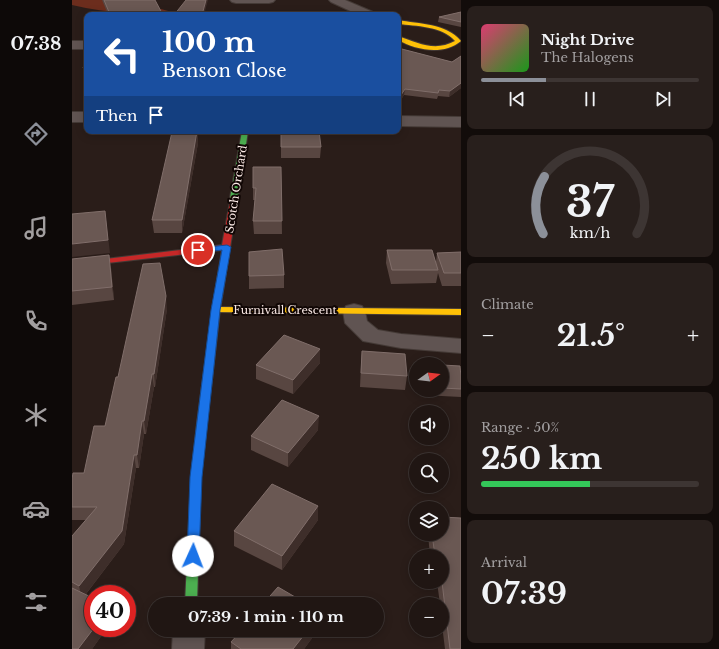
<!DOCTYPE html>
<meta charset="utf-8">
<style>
:root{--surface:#201613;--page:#281f1c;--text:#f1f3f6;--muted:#a29fa0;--line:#3d3533;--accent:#8c9099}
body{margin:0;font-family:"Libre Baskerville",serif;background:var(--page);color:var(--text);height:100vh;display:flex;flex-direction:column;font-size:15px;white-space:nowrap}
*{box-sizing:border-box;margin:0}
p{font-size:13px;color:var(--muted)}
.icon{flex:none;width:22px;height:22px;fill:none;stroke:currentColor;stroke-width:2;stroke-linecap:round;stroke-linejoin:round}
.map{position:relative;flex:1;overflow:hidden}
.drawer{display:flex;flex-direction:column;gap:6px;padding:6px;background:#120c0a;width:258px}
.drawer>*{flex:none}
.guide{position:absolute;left:12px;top:12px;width:317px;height:122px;border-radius:8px;box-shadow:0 2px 10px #0003,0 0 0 1px var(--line);background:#1a4fa0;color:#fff;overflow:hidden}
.needle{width:26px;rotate:75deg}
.buttons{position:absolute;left:337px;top:357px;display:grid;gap:8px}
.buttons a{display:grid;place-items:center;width:40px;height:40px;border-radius:50%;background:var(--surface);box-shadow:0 2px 10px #0003,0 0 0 1px var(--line);font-size:20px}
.speed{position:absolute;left:12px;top:585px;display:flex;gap:8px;font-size:20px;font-weight:700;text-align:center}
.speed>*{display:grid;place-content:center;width:52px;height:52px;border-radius:50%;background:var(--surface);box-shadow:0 2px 10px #0003,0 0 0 1px var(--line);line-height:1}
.speed .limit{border:6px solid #d22;background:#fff;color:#111}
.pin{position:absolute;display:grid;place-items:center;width:34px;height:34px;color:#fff;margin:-17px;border:2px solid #fff;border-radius:50%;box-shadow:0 1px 4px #0007}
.me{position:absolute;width:44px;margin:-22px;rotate:2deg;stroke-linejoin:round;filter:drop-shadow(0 0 3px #0008)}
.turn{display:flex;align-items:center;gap:14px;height:84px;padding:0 12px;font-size:18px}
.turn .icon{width:52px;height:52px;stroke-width:2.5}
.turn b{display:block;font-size:28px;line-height:34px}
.then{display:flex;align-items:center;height:38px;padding:0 12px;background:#0003;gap:8px;font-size:15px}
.big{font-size:30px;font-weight:800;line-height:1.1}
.drawer .widget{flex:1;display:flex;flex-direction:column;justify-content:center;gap:6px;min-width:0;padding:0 14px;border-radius:8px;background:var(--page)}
.drawer .dial{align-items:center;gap:0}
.dial svg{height:104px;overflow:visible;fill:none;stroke:var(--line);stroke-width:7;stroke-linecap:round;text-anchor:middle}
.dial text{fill:var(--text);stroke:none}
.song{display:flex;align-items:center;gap:12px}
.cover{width:48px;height:48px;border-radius:6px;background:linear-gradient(135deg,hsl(340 70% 55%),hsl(120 70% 35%))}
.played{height:4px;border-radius:2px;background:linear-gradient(90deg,var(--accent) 30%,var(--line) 30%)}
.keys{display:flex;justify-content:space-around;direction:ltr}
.heat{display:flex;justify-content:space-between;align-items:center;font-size:22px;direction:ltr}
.charge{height:6px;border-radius:3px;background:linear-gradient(90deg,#34c759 50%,var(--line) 0)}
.trip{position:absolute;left:76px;top:597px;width:236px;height:40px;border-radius:20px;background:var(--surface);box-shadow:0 2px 10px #0003,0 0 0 1px var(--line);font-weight:800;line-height:40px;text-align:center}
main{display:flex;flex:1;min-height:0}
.menu{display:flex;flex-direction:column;width:72px;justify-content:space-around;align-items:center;background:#0d0908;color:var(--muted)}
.menu .icon{width:28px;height:28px}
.menu .selected{color:var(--accent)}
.menu b{font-size:18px;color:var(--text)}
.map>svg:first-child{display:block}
</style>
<main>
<nav class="menu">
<b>07:38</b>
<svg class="icon selected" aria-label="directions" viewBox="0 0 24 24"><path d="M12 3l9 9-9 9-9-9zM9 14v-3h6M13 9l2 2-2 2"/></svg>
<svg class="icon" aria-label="music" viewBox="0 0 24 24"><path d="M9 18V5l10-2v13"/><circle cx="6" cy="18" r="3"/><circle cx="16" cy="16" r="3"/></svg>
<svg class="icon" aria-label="phone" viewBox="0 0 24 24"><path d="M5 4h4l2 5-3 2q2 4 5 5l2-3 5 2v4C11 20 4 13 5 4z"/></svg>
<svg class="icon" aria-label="climate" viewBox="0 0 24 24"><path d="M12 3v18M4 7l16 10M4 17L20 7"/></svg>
<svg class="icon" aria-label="car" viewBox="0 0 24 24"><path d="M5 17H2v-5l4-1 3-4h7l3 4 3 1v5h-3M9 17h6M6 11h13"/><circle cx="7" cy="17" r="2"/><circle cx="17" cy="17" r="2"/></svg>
<svg class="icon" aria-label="filters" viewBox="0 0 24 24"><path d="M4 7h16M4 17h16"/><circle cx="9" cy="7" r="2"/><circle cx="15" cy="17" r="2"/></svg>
</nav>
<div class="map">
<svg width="389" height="649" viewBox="0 0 389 649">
<rect width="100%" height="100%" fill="#2a1d19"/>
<!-- forest -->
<path fill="#6c2d1d" d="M0,0H56L111,15C73,15 37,14 0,5Z"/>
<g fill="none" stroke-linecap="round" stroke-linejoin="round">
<defs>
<g id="street">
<path d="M158,0H203L201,2L197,3H164L160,2Z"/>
<path d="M257,0H273L301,12L303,15H287L259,2Z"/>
<rect x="0" y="41" width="15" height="8"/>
<rect x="0" y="112" width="15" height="10"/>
<path d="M326,116L389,117V127L326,126Z"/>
<path d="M282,304L290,306L293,311L295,321L306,330L329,334L389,339V353L329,348L291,341L273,323L271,311L274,306Z"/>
<path d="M101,630H133L132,649H100Z"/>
</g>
<g id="fast">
<path d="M170,131H176L166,198L162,200L158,198Z"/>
<path d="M130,419L134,420L135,423L129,477L125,604H113L119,477L125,423L126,420Z"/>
</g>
<g id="slow">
<path d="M326,20C347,24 374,23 389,41C371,56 344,50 326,40V36C346,43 363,52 383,41C370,26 344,26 326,24Z"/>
<path d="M144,307L389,309V315L141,312L140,310L141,308Z"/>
</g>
<path id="jam" d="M159,196H162L166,198L148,310L135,423L134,426H126L125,423L140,310L150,250L0,267V263L150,245Z"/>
</defs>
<!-- street casing -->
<use href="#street" stroke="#443a36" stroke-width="2"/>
<!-- fast casing -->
<use href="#fast" stroke="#443a36" stroke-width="2"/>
<!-- slow casing -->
<use href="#slow" stroke="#443a36" stroke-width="2"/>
<!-- jam casing -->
<use href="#jam" stroke="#443a36" stroke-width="2"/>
<!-- street -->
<use href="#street" fill="#605452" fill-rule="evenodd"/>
<!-- fast -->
<use href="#fast" fill="#4caf50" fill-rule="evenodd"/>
<!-- slow -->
<use href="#slow" fill="#ffc107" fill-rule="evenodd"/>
<!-- jam -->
<use href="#jam" fill="#c62828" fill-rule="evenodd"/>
</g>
<!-- wall -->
<g fill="#584641">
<path d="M30,0H83L91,15L35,12Z"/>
<path d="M389,12V27L366,22L367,17Z"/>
<path d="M326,48L380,62L389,56V88L377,97L366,96L365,99L332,95L328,101H326Z"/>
<path d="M15,58V78H12L11,68Z"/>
<path d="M125,131L126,143L110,233H82L80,220Z"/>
<path d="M209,131L249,147L248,158H209Z"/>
<path d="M209,167L210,234H182L181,221L183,200H181V188Z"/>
<path d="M315,250L364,262L365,253L389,252V286H370L366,273L364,283L319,284L314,263Z"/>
<path d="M177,252L212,275V288L177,289Z"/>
<path d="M0,259L39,268L42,300L0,305Z"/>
<path d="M95,309L83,387H82L74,434H72L67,468H64L52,544L14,594L35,628L20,649H0V536L14,520H0V479L12,473L33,426L46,377Z"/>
<path d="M290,351L335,376L333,390L288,387L289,365Z"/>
<path d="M248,363L221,394L184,379V365Z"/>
<path d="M370,365L389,377V397L350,395V390H370Z"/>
<path d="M246,430L216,467L179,450V436Z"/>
<path d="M246,506V520L210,570L162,546V531Z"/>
<path d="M356,534H370L389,649H373L370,625V604H368L365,582H370V556H358Z"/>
<path d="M170,630H246L232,649H159V642Z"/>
</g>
<!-- shaded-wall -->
<g fill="#3e2e2a">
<path d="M134,0H136L132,15H130Z"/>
<path d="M389,83V88L377,97L378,91Z"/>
<path d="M333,89L332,95L328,101L329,95Z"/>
<path d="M125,131L126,143L110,233V220Z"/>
<path d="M33,211L38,253L0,257V244Z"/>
<path d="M37,255L39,268L42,300L40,287Z"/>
<path d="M94,296L95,309L83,387L82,374Z"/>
<path d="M248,349V363L221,394V380Z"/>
<path d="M80,374L82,387L74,434L72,421Z"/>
<path d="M247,416L246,430L216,467V453Z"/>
<path d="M70,421L72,434L67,468L65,455Z"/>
<path d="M62,455L64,468L52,544L10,599L7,586Z"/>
<path d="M246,506V520L210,570V556Z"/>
<path d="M22,628H35L20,649H6Z"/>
<path d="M236,630H246L232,649H221Z"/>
</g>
<!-- building -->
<g fill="#6a5853" stroke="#806e6a">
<path d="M32,0H83L91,15H32L34,12H37Z"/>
<path d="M114,0H134L130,15H102Z"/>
<path d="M389,12V22L367,17Z"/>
<path d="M326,48L380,62L389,56V83L378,91L367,90L366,93L333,89L329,95L326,94Z"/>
<path d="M15,58V68H11Z"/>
<path d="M125,131L110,220H80L100,132Z"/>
<path d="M209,131H247L249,147H209Z"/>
<path d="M181,167H209L210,221H181L184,188H181Z"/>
<path d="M33,211L36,240L0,244V214Z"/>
<path d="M210,249L212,275L177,276V252Z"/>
<path d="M315,250H360L366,270H320Z"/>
<path d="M389,252V273H372L365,253Z"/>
<path d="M37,255L40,287L0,291V259Z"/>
<path d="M88,263L94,296L82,374H80L72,421H70L65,455H62L50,531L7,586L0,582V536L25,507H0V479L1,473H12L22,426H33L44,377H46L55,336L71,264Z"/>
<path d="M212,335L248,349L221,380L184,365Z"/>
<path d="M290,351L333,354L335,376L289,373Z"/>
<path d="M370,365L388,366L389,377V389L370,388Z"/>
<path d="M210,400L247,416L216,453L179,436Z"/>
<path d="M200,484L246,506L210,556L162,531Z"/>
<path d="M370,517L389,518V649H378L370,582V556H363L360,534H370Z"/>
<path d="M206,587L235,604H191Z"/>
<path d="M0,588L21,598V628H22L6,649H0Z"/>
<path d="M170,630H236L221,649H169L159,642Z"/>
</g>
<!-- route -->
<path fill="#1a73e8" stroke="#114b97" d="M155,245L159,247L148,310L130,477L127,556L125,560L121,562L116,560L115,556L118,477L139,310L150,250L126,253L122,250L126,248Z"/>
<g text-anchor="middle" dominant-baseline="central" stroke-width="4" stroke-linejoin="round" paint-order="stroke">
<!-- street labels -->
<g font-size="11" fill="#fae9e5" stroke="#110705">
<text transform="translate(164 189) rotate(-81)">Scotch Orchard</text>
<text x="213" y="310">Furnivall Crescent</text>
</g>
</g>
</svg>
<div class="buttons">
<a><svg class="needle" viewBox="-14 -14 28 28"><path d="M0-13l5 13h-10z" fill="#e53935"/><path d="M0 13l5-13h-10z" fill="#a29fa0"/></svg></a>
<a><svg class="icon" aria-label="sound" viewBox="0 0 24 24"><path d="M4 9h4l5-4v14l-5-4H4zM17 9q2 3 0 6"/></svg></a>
<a><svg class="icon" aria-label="search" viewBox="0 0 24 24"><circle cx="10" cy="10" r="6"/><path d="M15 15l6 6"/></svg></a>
<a><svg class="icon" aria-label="layers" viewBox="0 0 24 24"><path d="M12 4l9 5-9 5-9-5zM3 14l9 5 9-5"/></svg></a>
<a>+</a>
<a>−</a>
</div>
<div class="speed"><div class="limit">40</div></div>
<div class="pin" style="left:126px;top:250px;background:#d93025"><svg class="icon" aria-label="arrive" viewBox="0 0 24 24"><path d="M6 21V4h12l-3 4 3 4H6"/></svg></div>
<svg class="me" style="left:121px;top:556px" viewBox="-20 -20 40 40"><circle r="19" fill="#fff"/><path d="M0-13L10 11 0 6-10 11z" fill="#1a73e8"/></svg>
<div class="trip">07:39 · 1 min · 110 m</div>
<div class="guide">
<div class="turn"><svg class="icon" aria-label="left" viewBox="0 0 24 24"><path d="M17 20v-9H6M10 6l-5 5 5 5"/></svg><div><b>100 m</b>Benson Close</div></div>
<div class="then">Then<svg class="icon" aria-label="arrive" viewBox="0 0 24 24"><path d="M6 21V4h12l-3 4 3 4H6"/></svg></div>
</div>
</div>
<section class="drawer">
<div class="widget">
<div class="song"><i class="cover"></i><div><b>Night Drive</b><p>The Halogens</p></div></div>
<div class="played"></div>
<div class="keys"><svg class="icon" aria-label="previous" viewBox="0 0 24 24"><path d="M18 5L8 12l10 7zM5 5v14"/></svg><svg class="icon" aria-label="pause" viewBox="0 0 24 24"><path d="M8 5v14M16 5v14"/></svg><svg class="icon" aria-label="next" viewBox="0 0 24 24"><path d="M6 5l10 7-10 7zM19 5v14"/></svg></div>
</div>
<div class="widget dial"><svg viewBox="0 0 100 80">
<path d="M14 69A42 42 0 1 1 86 69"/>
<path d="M14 69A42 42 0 0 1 15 25" stroke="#8c9099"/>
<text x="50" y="56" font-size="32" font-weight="700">37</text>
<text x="50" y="72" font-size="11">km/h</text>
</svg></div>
<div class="widget"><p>Climate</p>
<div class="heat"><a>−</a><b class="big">21.5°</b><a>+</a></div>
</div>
<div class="widget"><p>Range · 50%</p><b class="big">250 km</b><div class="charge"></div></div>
<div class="widget"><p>Arrival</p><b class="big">07:39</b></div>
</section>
</main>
